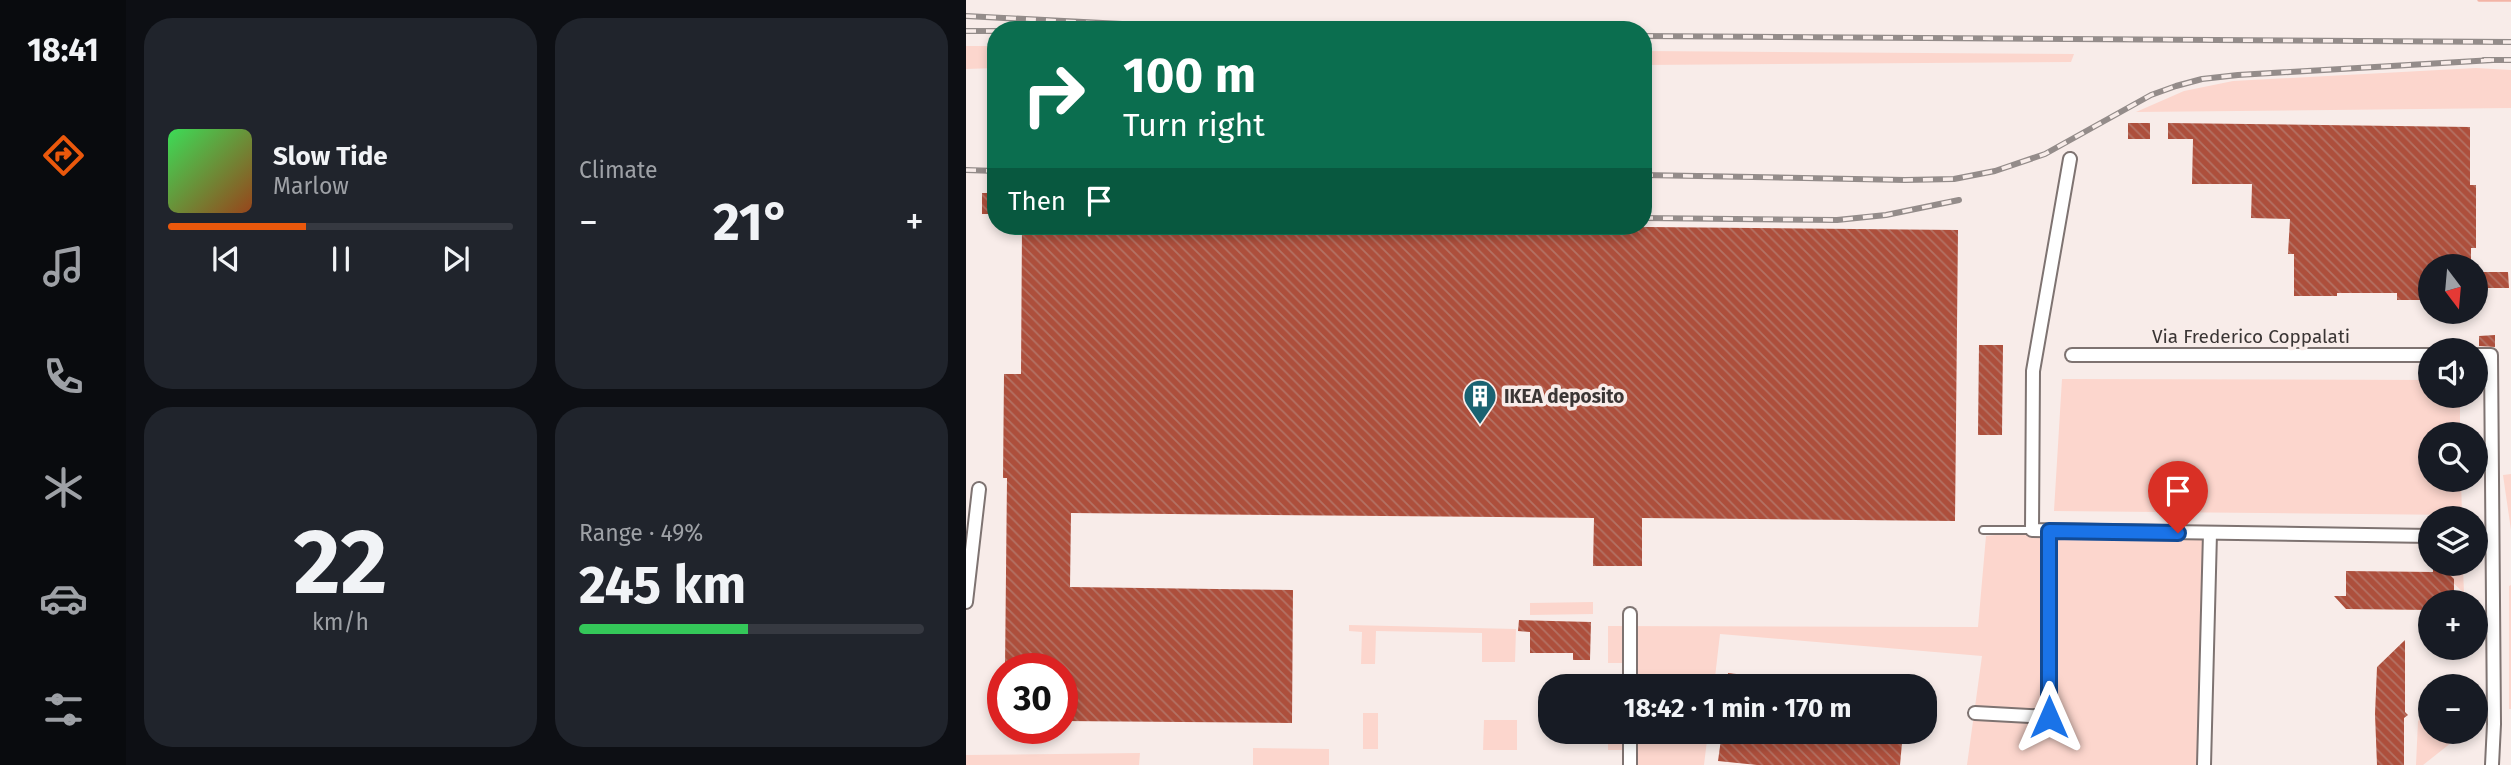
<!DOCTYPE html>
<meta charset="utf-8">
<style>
:root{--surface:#171b24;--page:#20242c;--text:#f1f3f6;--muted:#9ea1a6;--line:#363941;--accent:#ea580c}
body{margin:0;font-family:"Fira Sans",sans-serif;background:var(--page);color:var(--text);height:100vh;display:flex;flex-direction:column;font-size:26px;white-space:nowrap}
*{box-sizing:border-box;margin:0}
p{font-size:23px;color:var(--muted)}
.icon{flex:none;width:38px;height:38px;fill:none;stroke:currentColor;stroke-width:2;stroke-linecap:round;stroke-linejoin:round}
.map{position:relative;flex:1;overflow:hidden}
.panel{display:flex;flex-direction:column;gap:18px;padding:18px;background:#0d0f14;width:840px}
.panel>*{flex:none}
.top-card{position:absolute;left:21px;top:21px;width:665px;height:214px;border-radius:28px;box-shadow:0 4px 10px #0003;background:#0b6e4f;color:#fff;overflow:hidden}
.needle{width:46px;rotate:164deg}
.tools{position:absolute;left:1452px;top:254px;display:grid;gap:14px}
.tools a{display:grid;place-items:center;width:70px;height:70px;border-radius:50%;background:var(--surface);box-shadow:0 4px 10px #0003;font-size:35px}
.speed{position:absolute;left:21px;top:653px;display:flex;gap:14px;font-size:35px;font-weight:700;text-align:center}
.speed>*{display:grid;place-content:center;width:91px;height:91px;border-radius:50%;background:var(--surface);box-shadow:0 4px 10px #0003;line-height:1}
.speed .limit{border:10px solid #d22;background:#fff;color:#111}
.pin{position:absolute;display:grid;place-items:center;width:60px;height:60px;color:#fff;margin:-72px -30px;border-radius:50% 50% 50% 0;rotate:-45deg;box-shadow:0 0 7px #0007}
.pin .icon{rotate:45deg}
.me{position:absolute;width:77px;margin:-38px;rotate:0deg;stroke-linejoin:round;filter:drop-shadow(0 0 5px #0008)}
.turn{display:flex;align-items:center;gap:24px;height:147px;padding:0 21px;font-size:32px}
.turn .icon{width:91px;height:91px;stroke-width:2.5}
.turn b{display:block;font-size:49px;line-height:60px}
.then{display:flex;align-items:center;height:66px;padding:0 21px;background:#0003;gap:14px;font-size:26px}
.big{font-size:52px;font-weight:700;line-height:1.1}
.panel .card{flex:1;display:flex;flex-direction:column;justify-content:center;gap:10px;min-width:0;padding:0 24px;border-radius:28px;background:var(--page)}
.panel .dial{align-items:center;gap:0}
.dial b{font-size:91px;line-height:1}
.song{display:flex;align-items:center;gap:21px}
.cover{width:84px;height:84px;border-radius:10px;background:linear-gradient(135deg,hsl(130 70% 55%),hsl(20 70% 35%))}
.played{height:7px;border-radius:4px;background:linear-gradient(90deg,var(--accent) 40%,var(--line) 40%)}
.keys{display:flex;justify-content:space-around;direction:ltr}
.heat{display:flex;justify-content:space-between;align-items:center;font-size:38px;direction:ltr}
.charge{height:10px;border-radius:5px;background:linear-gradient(90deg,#34c759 49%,var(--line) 0)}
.panel .tiles{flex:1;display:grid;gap:18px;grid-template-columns:repeat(2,1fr)}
.trip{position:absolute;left:572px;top:674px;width:399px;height:70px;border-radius:28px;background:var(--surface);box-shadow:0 4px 10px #0003;font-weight:700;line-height:70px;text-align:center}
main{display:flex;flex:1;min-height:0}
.menu{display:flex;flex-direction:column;width:126px;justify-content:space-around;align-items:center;background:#090b0e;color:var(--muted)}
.menu .icon{width:49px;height:49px}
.menu .selected{color:var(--accent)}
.menu b{font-size:32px;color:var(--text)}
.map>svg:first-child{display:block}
</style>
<main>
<nav class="menu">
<b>18:41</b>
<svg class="icon selected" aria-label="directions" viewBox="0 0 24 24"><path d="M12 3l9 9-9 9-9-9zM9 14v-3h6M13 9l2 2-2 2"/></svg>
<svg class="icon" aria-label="music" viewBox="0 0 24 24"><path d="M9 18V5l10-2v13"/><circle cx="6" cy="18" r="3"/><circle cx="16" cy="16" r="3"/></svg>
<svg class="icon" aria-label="phone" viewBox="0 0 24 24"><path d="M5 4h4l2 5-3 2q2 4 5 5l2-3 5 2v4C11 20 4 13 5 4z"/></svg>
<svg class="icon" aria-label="climate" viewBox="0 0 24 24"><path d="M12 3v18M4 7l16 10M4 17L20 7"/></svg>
<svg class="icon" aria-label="car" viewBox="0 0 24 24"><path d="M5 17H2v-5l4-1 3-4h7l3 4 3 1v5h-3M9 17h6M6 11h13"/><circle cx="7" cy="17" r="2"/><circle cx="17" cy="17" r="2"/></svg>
<svg class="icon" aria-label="filters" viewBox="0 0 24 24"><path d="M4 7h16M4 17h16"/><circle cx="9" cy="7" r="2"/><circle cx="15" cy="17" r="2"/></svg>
</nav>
<section class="panel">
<div class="tiles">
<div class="card">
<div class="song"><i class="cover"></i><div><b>Slow Tide</b><p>Marlow</p></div></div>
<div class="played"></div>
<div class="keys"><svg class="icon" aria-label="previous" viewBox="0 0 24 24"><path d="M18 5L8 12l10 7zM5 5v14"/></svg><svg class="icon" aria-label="pause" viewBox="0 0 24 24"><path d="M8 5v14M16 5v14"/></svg><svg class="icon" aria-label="next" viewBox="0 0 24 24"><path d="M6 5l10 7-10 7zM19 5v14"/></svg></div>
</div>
<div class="card"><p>Climate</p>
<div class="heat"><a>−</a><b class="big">21°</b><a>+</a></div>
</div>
<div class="card dial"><b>22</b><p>km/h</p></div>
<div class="card"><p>Range · 49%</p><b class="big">245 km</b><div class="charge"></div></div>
</div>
</section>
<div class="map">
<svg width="1545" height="765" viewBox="0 0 1545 765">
<defs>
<pattern id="building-back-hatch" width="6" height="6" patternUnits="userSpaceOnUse" patternTransform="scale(1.75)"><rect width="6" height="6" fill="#ad4f3c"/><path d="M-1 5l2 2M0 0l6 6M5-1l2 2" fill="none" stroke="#b47264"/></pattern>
</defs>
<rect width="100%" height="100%" fill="#f8ece9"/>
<!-- grass -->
<g fill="#fcd6cd">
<path d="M0,46H30V68L0,69Z"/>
<path d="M677,51L1108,54L1105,62L677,65Z"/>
<path d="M1510,68L1545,70V108L1170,112L1218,91L1267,81Z"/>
<path d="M1096,379L1465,380V396H1494V434H1465V480H1495L1496,515L1088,511Z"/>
<path d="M1545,474V530L1537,475Z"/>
<path d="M1066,531L1240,532L1234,765H1001L1016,656L754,634L748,686H664V663H642V626L1012,627L1020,536Z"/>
<path d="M1467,564H1504L1497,569L1498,593Z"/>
<path d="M1545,585V709H1543V586Z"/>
<path d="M627,602V614L564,615V603Z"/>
<path d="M383,625L550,629L549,662H516V633L410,631L409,664H395L396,632L383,631Z"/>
<path d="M1465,709V732H1495V735L1457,765H1450L1452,721Z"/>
<rect x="397" y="713" width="15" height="36"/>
<path d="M518,720H551V750H517Z"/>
<path d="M642,732H742L738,765H664V750H642Z"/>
<path d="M287,748L363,749V765H287Z"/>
<path d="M174,753L173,765H0V755Z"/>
</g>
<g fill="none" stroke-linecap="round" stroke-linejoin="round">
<!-- stream -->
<path stroke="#f3b4a6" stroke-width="3.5" d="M1513,0H1545"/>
</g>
<!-- building -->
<g fill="url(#building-back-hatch)">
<rect x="1162" y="123" width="22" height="16"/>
<path d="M1202,123L1504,127V185H1510V248H1505V266H1465V300H1431V293H1371V296H1328V254H1322L1324,219L1285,218L1286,184H1226L1227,139H1202Z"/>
<rect x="16" y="193" width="14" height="21"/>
<path d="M56,226H576L992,230L989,521L676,518V566H627L628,518L105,513L104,587L327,590L326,723L96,721V668H39L41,478H37L38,374H55Z"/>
<path d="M1510,272H1542L1543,288H1510Z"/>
<path d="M1529,335V347L1513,346V336Z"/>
<path d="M1013,345H1037L1036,435H1012Z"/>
<path d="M1467,564H1473L1488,579V602H1465V610L1380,609L1368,596H1380V571L1467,572Z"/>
<path d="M553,620L625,622L624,660H607V653H564V632L552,631Z"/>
<path d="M1439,640V712L1442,715L1438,718V765H1411L1409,714L1411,667Z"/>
<path d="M762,673L821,680L820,686H761Z"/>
<path d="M756,732H937L934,765H791L752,761Z"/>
</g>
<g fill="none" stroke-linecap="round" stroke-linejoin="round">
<defs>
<path id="service" d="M1017,530H1066"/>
<g id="minor">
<path d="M1104,159L1067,371L1066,530L1465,536"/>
<path d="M1106,355H1465"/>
<path d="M1510,355H1525L1528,724L1526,765"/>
<path d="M1510,536L1525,537"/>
<path d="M0,602L13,489"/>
<path d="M664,614V686"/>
<path d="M1009,713L1083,717V531"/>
<path d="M664,732V765"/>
<path d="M1238,765L1244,533"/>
</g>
</defs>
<!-- service casing -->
<use href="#service" stroke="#7e7371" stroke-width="10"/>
<!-- minor casing -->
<use href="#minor" stroke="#7e7371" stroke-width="16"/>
<!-- service -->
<use href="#service" stroke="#fff" stroke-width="6"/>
<!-- minor -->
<use href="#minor" stroke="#fff" stroke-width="12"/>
<defs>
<g id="rail">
<path d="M0,16L272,30"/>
<path d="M0,31H30"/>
<path d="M677,36L1545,42"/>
<path d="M1518,60H1545"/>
<path d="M0,170L30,171"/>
<path d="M677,175L939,180L988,179L1029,171L1079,154L1185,95L1210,86L1236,79L1272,75L1527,60"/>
<path d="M677,218L871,220L920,215L993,200"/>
</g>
</defs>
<!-- rail casing -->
<use href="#rail" stroke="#948c8a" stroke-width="6"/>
<!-- rail -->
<use href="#rail" stroke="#f8ece9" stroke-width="3.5" stroke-dasharray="10" stroke-linecap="butt"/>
</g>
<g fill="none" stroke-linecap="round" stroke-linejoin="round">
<defs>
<path id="route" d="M1083,717V531L1212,533"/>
</defs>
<!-- route casing -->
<use href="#route" stroke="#114b97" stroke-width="18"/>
<!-- route -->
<use href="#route" stroke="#1a73e8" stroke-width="12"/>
</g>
<!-- icons -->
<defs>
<symbol id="building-pin" viewBox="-11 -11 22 30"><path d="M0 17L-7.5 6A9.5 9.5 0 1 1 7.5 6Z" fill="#1a6271" stroke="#f8ece9"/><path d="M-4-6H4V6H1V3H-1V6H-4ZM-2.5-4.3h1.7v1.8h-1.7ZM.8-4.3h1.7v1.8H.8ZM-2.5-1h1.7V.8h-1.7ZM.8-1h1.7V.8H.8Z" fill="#fff"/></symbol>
</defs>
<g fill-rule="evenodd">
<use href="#building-pin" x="495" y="377" width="38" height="52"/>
</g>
<g text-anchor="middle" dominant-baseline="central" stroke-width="7" stroke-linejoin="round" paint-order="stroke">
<!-- street labels -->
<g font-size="19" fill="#3a3534" stroke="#f8ece9">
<text x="1285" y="336">Via Frederico Coppalati</text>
</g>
<!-- poi labels -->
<g font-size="19" font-weight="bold" fill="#3a3534" stroke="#f8ece9" text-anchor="start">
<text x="538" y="396">IKEA deposito</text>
</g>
</g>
</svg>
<div class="tools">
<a><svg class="needle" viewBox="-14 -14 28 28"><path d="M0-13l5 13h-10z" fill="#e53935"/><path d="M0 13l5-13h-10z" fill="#9ea1a6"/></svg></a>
<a><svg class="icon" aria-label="sound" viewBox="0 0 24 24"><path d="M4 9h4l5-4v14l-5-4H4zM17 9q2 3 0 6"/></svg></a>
<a><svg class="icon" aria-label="search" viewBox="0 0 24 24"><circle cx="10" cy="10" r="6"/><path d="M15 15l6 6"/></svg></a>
<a><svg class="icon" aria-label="layers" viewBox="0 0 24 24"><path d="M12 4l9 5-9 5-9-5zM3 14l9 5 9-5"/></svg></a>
<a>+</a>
<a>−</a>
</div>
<div class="speed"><div class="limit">30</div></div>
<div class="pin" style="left:1212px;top:533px;background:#d93025"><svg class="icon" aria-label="arrive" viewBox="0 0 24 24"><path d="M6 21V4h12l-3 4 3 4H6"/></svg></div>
<svg class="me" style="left:1083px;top:717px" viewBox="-20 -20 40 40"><path d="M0-17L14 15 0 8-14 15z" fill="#1a73e8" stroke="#fff" stroke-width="4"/></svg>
<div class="trip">18:42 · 1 min · 170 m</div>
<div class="top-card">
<div class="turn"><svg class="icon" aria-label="right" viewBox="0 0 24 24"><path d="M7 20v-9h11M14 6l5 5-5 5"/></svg><div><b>100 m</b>Turn right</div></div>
<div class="then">Then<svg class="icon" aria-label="arrive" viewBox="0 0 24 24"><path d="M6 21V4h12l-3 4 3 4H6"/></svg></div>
</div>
</div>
</main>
